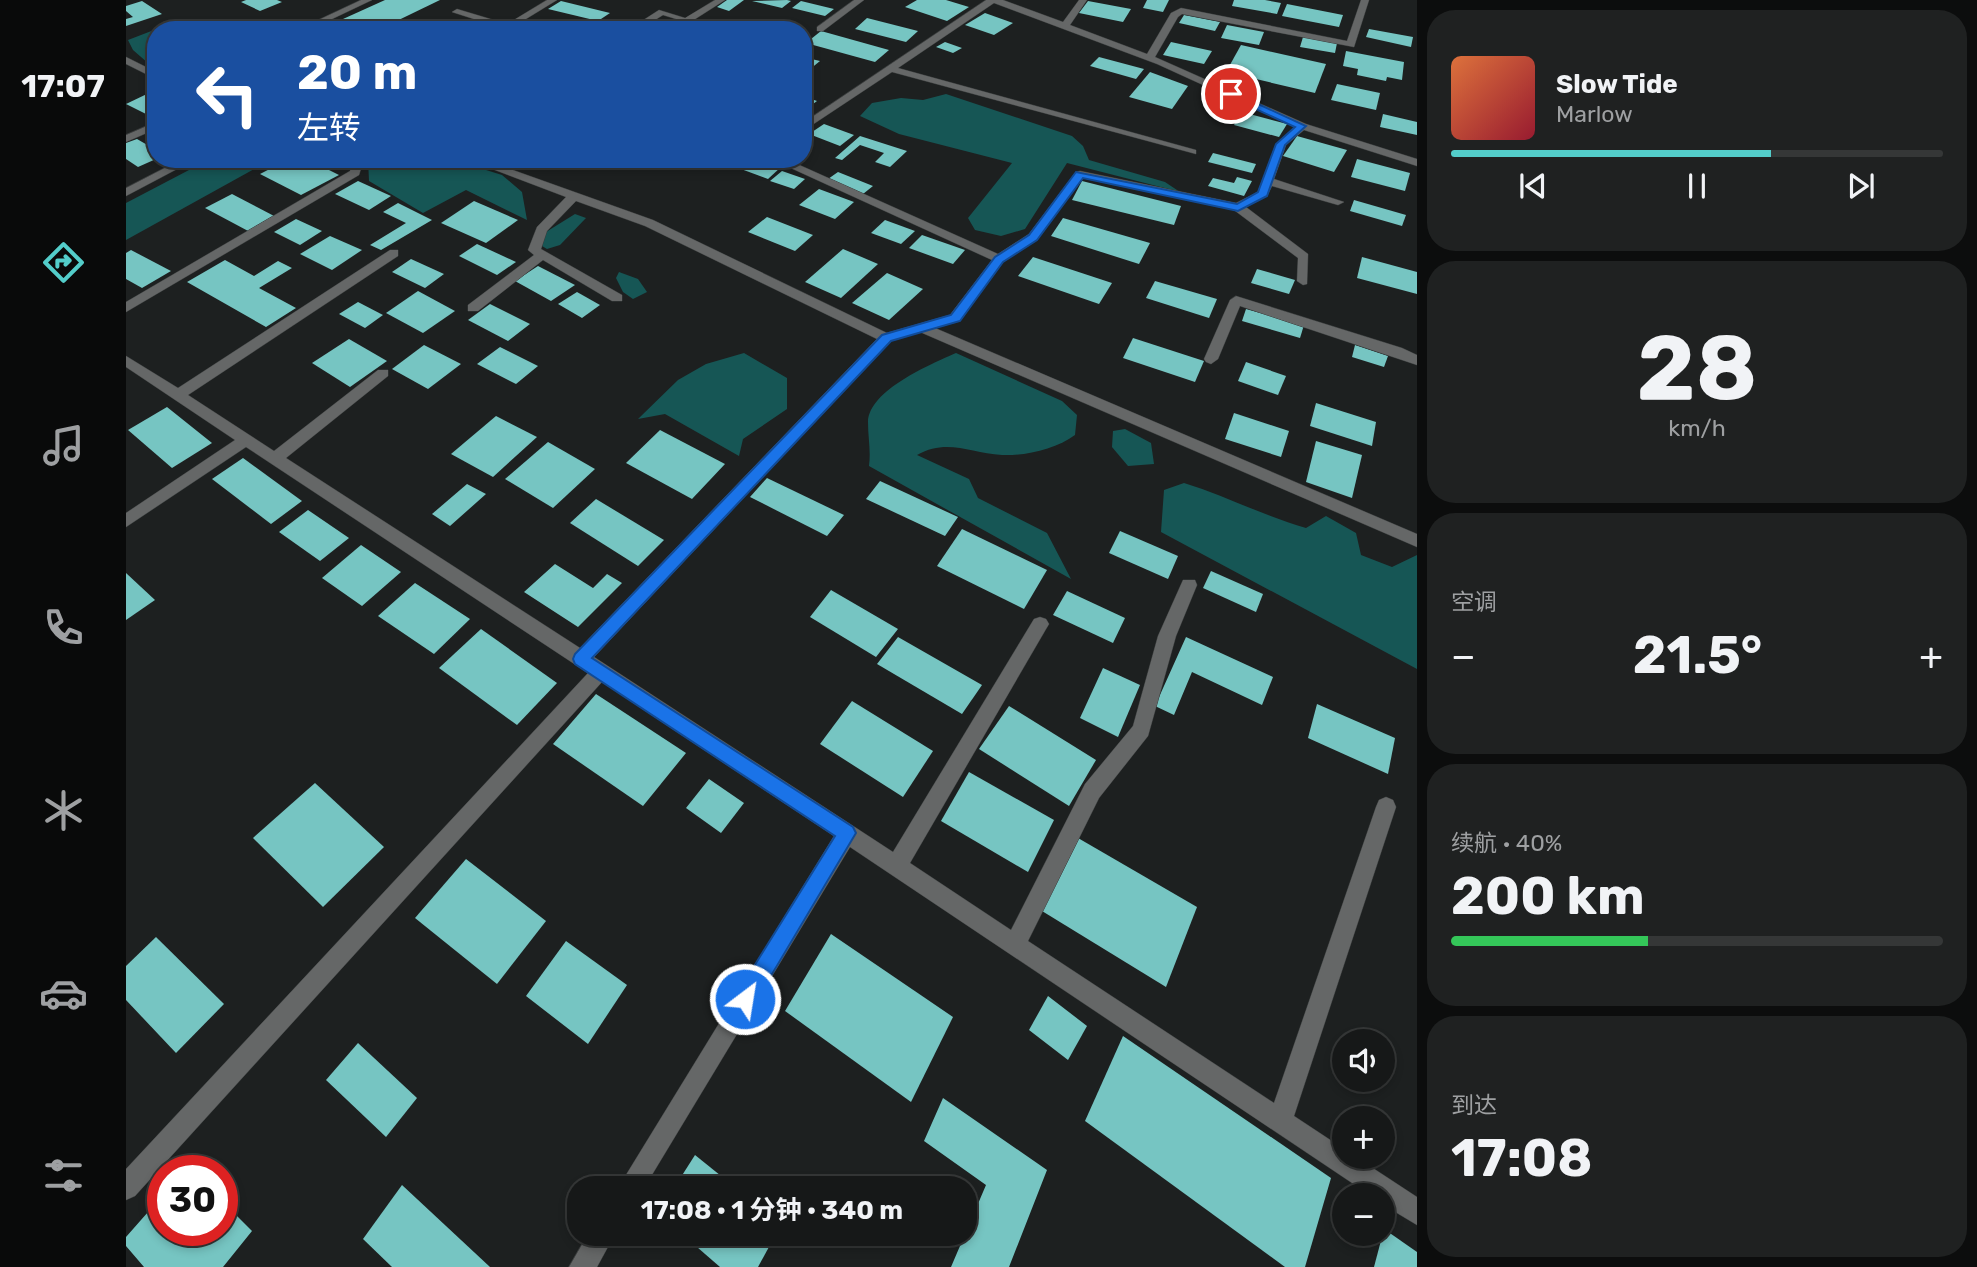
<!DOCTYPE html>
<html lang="zh">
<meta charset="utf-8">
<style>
:root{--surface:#161818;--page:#1f2121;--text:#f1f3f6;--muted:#9ea0a2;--line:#353737;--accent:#53cdca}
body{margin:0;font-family:Rubik,"Noto Sans SC",sans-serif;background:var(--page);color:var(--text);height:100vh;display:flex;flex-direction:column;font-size:26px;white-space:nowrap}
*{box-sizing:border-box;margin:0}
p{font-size:23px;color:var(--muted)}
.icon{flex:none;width:38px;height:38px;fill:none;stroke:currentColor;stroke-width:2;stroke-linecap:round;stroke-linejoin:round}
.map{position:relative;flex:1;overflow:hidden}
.panel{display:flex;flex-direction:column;gap:10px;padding:10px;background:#0c0d0d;width:560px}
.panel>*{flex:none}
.banner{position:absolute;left:21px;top:21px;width:665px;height:147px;border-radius:28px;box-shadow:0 4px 10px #0003,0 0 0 2px var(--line);background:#1a4fa0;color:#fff;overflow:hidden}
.buttons{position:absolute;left:1206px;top:1029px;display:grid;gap:14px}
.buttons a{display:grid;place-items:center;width:63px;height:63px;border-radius:50%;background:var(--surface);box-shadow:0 4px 10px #0003,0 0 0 2px var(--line);font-size:35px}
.speed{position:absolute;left:21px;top:1155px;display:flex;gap:14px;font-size:35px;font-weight:700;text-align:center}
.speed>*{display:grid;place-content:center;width:91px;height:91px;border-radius:50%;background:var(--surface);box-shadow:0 4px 10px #0003,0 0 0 2px var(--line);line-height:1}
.speed .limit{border:10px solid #d22;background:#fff;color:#111}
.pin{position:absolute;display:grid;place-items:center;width:60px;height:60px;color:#fff;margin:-30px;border:4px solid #fff;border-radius:50%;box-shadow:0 2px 7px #0007}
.me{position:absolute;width:77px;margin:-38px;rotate:31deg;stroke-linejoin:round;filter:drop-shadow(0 0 5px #0008)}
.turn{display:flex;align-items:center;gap:24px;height:147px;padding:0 35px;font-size:32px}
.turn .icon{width:91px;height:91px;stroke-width:2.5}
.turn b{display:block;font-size:49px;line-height:60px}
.big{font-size:52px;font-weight:700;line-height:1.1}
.panel .tile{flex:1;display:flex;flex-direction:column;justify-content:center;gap:10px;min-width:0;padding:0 24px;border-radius:28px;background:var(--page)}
.panel .dial{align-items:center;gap:0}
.dial b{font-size:91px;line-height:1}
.song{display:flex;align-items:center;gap:21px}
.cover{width:84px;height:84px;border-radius:10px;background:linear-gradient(135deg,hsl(20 70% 55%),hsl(350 70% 35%))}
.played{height:7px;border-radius:4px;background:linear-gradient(90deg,var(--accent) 65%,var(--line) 65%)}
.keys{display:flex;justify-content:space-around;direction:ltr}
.heat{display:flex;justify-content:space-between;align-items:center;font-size:38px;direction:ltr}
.charge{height:10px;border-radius:5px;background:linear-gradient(90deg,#34c759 40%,var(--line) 0)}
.trip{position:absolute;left:441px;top:1176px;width:410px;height:70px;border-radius:28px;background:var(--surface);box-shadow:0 4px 10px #0003,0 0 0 2px var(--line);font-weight:700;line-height:70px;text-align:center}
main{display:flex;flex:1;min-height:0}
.tab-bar{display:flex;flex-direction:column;width:126px;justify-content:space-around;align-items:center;background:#090a0a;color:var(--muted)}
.tab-bar .icon{width:49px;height:49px}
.tab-bar .selected{color:var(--accent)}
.tab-bar b{font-size:32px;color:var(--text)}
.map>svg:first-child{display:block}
</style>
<main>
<nav class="tab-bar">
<b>17:07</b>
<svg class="icon selected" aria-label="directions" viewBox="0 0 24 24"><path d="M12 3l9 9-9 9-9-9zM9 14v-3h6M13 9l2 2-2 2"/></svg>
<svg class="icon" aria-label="music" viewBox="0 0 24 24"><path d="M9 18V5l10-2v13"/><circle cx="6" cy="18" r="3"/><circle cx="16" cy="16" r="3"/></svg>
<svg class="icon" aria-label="phone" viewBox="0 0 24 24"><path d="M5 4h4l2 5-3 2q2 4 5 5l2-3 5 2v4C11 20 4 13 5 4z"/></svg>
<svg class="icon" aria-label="climate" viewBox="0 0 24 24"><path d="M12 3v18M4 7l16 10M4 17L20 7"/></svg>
<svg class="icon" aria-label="car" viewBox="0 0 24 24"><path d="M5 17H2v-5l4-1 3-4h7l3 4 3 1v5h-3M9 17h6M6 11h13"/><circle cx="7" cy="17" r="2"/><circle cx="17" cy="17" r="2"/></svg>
<svg class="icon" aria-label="filters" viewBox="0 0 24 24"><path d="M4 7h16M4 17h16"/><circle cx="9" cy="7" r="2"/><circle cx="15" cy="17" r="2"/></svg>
</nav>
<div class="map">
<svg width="1291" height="1267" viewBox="0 0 1291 1267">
<rect width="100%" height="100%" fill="#1d2020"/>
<!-- water -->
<g fill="#165655">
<path d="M41,25H53L59,30H30V70L7,50L2,40Z"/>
<path d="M820,94L946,136L957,146L963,160L1039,182L1054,192L941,163L899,229L875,236L849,230L842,218L886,163L773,134L734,116L746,103L775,98L797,100Z"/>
<path d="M84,159H146L0,240V203Z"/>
<path d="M242,159H325L376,175L396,192L401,220L340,190L297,213L243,181Z"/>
<path d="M449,214L460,218L434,245L421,249L416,246L420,232Z"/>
<path d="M493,272L512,279L521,292L507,299L497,292L490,278Z"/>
<path d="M618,353L661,378V409L617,439L613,456L539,414L512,419L552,380L580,364Z"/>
<path d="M830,353L936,401L951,415L949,435C930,449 900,456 876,455C844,453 821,438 791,455L843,479L852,498L921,533L945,579L743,466C745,450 742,438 742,422C743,390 805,364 830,353Z"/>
<path d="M999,429L1025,443L1028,464L1002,466L986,447L987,431Z"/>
<path d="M1058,483C1100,496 1138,516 1180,528L1200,516L1230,533L1235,555L1266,567L1291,555V669L1035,532L1038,490Z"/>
</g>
<!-- building -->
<g fill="#76c5c2">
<path d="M120,0H151L156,2L134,11L115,2Z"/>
<path d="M259,0H314L252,30L217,19Z"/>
<path d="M601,0H618L603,11L591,7Z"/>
<path d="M661,0L665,1L656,8L626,1Z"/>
<path d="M791,0H820L843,7L821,21L779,7Z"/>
<path d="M1021,0H1043L1037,12L1017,8Z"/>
<path d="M1108,0H1139L1155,3L1151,14L1106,6Z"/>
<path d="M16,1L36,14L0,26V19L7,17L0,11V6Z"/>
<path d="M435,1L484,13L472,21L422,9Z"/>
<path d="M675,1L708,9L699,16L666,8Z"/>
<path d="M962,1L1005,9L997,22L953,13Z"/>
<path d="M1161,4L1217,15L1213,27L1156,16Z"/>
<path d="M859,13L887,23L868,35L839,25Z"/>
<path d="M1058,15L1094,22L1089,31L1053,23Z"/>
<path d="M741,18L792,31L780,42L729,29Z"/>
<path d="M103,21L122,30H83Z"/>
<path d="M1101,25L1138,32L1133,45L1095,38Z"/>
<path d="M1243,29L1287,37L1285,47L1240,37Z"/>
<path d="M695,31L763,50L749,62L680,43Z"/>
<path d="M1177,37L1211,43L1209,53L1174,47Z"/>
<path d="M819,42L836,48L827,53L810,47Z"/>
<path d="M1045,42L1086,51L1078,64L1037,55Z"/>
<path d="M1115,45L1200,64L1189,93L1100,72Z"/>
<path d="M1220,51L1278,62L1276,80L1261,77L1260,81L1231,75L1232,69L1217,66Z"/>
<path d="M677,57L694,61L683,70L677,69Z"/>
<path d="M973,57L1018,69L1010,79L964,66Z"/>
<path d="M1024,72L1062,86L1046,109L1003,97Z"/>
<path d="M1211,84L1254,93L1250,110L1205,100Z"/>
<path d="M23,93L30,96V111L22,115L0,104Z"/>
<path d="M677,96L691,101L679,110Z"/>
<path d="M1116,112L1161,124L1153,137L1108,125Z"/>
<path d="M1257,114L1291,122V135L1254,127Z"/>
<path d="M698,124L728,135L714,146L683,134Z"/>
<path d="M734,136L781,151L764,167L749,162L758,153L734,145L716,160L709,158Z"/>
<path d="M1171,136L1221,150L1208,172L1157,156Z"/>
<path d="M11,139L30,150V159L12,167L0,159V143Z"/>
<path d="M1087,153L1130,164L1126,173L1082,162Z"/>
<path d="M163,159H181L213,175L175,195L134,174Z"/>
<path d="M600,159H631L655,167L642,179L596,162Z"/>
<path d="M1231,159L1284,173L1279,191L1225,177Z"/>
<path d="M656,171L679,179L668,189L644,181Z"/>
<path d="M712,172L747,186L737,194L702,179Z"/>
<path d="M1111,177L1126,181L1118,196L1082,186L1087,178L1108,183Z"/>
<path d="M232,181L265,196L243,210L209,194Z"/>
<path d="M956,181L1055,206L1048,225L946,200Z"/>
<path d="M693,189L728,202L709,219L673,205Z"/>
<path d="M106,194L150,217L124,232L79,208Z"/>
<path d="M1228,200L1280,215L1276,226L1224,211Z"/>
<path d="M348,201L392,220L360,243L315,223Z"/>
<path d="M272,203L306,220L255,250L244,245L280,223L257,212Z"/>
<path d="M641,217L687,235L669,251L622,232Z"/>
<path d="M937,218L1024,243L1013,264L925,236Z"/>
<path d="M170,219L196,231L174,245L148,232Z"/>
<path d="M759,220L789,231L775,244L745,233Z"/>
<path d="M796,235L839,250L827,264L783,248Z"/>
<path d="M204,236L236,250L206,270L174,254Z"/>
<path d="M351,244L390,262L371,275L333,256Z"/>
<path d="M717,249L752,264L715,298L679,282Z"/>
<path d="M5,250L45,271L16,288L0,279V253Z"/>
<path d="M907,257L986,283L973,304L892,276Z"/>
<path d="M1236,257L1291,272V294L1231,278Z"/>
<path d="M285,259L318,274L299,288L266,272Z"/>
<path d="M99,260L128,276L152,261L166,268L133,288L170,308L140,327L61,282Z"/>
<path d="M412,266L449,285L425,301L389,281Z"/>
<path d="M1131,269L1169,280L1163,294L1125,283Z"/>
<path d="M761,273L797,289L763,320L726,303Z"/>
<path d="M1029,281L1091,299L1083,318L1020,298Z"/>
<path d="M292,291L329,311L297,333L260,313Z"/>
<path d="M451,292L474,305L456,318L432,304Z"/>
<path d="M232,302L257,315L239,328L213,314Z"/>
<path d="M364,304L404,324L382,341L342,320Z"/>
<path d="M1120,309L1178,325L1174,338L1116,321Z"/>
<path d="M1007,338L1078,361L1069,382L997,358Z"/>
<path d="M223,339L261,361L224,387L186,363Z"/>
<path d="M298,345L335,364L302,389L266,369Z"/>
<path d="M1229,345L1262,356L1258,367L1226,357Z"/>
<path d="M374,347L412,366L390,384L351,364Z"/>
<path d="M1120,362L1160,376L1152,395L1112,381Z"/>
<path d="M1190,403L1250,422L1246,446L1184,426Z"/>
<path d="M41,407L86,443L46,468L2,430Z"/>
<path d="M1108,413L1163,431L1155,457L1099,439Z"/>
<path d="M370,416L411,437L367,477L325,454Z"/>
<path d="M534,430L599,464L566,499L500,463Z"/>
<path d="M1190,441L1236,455L1226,498L1180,482Z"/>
<path d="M422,442L469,469L427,508L379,479Z"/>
<path d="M117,458L176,501L145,524L86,479Z"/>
<path d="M641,478L718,515L701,536L624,497Z"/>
<path d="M754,481L832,517L819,536L740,499Z"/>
<path d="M341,484L360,494L324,526L306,514Z"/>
<path d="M470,499L538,540L512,566L444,523Z"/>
<path d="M182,510L223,538L194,561L153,532Z"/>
<path d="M836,529L921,570L898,609L811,566Z"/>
<path d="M994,531L1052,556L1042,579L983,553Z"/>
<path d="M235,545L275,572L236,606L196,578Z"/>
<path d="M429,564L467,588L481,574L496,583L452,627L398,592Z"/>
<path d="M1085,571L1137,594L1130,612L1077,588Z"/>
<path d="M0,573L29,600L0,620Z"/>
<path d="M289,583L344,619L308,654L252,616Z"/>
<path d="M705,590L772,629L750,657L684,617Z"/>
<path d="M941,591L999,618L987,643L927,615Z"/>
<path d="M355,629L431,683L391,725L313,668Z"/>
<path d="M772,637L856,685L836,714L751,664Z"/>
<path d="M1060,637L1147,677L1136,705L1066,672L1048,715L1029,706Z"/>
<path d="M977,668L1014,685L992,737L954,718Z"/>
<path d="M470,694L560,753L517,806L427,744Z"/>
<path d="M726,701L807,751L777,797L694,744Z"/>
<path d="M1191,704L1269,738L1262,774L1182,738Z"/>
<path d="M883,706L970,760L943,806L853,749Z"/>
<path d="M843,772L928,820L902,872L815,821Z"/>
<path d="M583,779L618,803L595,833L560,808Z"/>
<path d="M189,783L258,847L197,907L127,838Z"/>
<path d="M952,838L1071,907L1040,987L916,911Z"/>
<path d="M340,859L420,921L371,984L289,918Z"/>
<path d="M705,934L827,1017L785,1102L659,1011Z"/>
<path d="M30,937L98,1004L50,1053L0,1000V966Z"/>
<path d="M440,941L501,985L462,1044L400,996Z"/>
<path d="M922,996L961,1026L942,1060L903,1030Z"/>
<path d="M997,1036L1205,1178L1179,1267H1159L959,1121Z"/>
<path d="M232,1043L291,1098L260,1137L200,1080Z"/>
<path d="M817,1098L921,1170L883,1267H825L860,1185L798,1141Z"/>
<path d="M569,1155L610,1188H548Z"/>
<path d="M276,1185L364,1267H266L237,1239Z"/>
<path d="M37,1195V1230H96V1201L126,1231L97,1267H18L0,1246V1237Z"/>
<path d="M1258,1229L1291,1252V1267H1248Z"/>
<path d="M556,1234H650L632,1267H594Z"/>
</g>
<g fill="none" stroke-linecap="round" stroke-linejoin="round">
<defs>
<g id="street">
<path d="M235,0H246L183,30H171Z"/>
<path d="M421,0H431L382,30L326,12L331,9L381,24Z"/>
<path d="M589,0H599L563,23L537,15L513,30H502L533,10L559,18Z"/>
<path d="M728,0H738L697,31H691V27Z"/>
<path d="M860,0H877L937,22L953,0H961L944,25L1021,54L1045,13L1055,8L1221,41L1235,0H1243L1228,47L1056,14L1052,17L1029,57L1180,124L1291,159V166L1178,130L1160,145L1148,179L1218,202L1212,205L1146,186L1141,196L1120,207L1182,254L1181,284L1177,285L1171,281L1172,258L1108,210L957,178L911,240L877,262L834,321L809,328L1291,534V547L794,332L765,341L468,657L767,852L908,619L914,617L920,619L923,624L920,629L784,863L885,930L959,784L1007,726L1032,636L1057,580H1069L1071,585L1050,636L1022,736L973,798L902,941L1148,1103L1250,807L1253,800L1260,797L1267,800L1270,807L1168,1116L1218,1149V1157H1230L1291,1197V1225L1256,1204V1195H1244L724,847L518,1188H492L708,836L476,682L9,1196L0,1200V1169L462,673L120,447L0,527V513L109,440L0,367V356L52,388L264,250H272V256L62,395L148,451L252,370H262V376L160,458L454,648L751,339L519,226L450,201L421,231L415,249L496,295V301H486L417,260L352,311H342V305L408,255L402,250L411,227L440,197L340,159H356L527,220L761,333L824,315L866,260L645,159H660L872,254L903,234L950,172L954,171L1110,203L1132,192L1150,144L1169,127L1031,64L868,3L772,68L1070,150V154L766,72L677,131V123Z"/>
<path d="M0,57L30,72V79L0,64Z"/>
<path d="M30,122V129L0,142V135Z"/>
<path d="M56,159H70L0,196V188Z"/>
<path d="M227,159H238L233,175L0,312V302L224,171Z"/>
<path d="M1110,296L1276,348L1291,355V365L1114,306L1092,359L1085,364L1080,362L1078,359L1104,300Z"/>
<path d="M462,1234H489L471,1267H443Z"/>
</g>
</defs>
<!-- street casing -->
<use href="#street" stroke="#393c3c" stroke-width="1"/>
<!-- street -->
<use href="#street" fill="#656767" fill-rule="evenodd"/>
</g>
<!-- route -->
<path fill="#1a73e8" stroke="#114b97" stroke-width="2" d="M1101,93H1108L1180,126L1159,145L1141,196L1112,211L957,178L911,240L877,262L834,321L765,341L466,658L727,827L730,833L627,1006L619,1009L612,1006L609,999L612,992L709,836L449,664L447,659L449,654L756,335L825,315L869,257L903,235L950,172L1111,204L1132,192L1150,144L1169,127L1101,96Z"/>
</svg>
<div class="buttons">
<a><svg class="icon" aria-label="sound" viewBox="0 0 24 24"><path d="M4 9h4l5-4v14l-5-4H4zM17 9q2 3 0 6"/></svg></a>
<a>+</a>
<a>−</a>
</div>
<div class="speed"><div class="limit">30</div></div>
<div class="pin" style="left:1105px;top:94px;background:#d93025"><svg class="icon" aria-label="arrive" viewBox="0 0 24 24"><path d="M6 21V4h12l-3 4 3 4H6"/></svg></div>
<svg class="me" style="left:619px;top:999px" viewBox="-20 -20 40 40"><circle r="17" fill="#1a73e8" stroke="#fff" stroke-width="3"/><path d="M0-11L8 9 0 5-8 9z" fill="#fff"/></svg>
<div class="trip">17:08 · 1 分钟 · 340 m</div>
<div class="banner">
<div class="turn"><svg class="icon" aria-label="left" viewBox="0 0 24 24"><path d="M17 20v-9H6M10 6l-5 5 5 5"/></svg><div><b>20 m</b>左转</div></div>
</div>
</div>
<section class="panel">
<div class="tile">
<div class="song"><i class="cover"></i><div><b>Slow Tide</b><p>Marlow</p></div></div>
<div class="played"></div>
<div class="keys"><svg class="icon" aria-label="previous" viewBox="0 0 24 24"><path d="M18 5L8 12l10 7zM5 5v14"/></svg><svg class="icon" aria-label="pause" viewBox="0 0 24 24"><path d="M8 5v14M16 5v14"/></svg><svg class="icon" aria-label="next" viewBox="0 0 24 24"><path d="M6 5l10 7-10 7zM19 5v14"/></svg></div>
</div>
<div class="tile dial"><b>28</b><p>km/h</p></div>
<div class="tile"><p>空调</p>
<div class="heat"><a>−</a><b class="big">21.5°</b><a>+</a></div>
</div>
<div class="tile"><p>续航 · 40%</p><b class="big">200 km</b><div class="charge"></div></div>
<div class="tile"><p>到达</p><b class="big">17:08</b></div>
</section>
</main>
